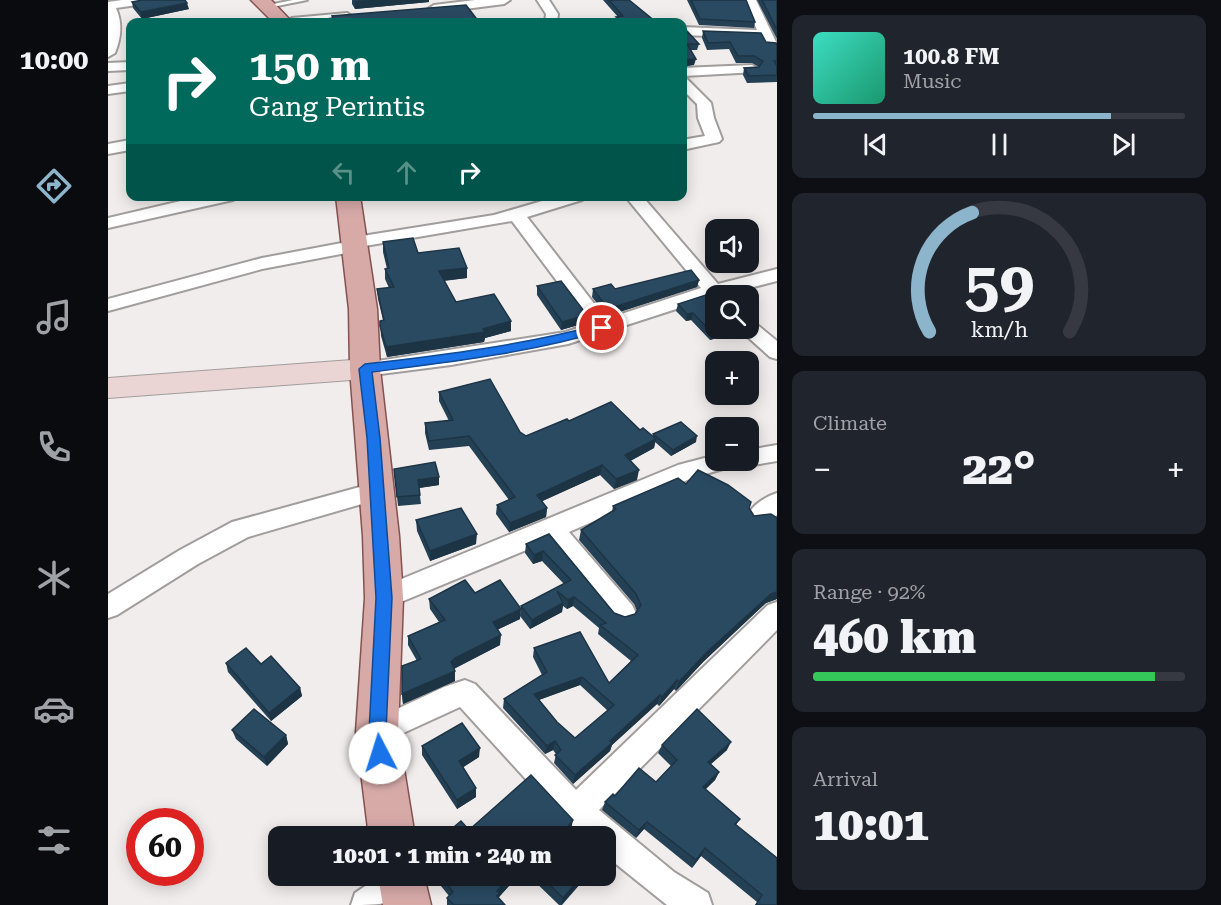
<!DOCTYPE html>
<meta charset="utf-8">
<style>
:root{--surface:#171b24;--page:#20242c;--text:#f1f3f6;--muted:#9ea1a6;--line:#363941;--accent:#8cb4cb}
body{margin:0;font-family:"Roboto Serif",serif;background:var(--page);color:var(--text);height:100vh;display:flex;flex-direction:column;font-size:22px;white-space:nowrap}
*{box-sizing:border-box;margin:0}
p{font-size:20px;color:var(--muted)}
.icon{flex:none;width:33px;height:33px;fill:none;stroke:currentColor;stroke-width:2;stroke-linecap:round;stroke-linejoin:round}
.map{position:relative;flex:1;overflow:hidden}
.side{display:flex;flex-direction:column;gap:15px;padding:15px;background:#0d0f14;width:444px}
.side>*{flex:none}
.top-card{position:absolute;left:18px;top:18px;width:561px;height:183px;border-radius:12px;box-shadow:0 3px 15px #0003;background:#00695c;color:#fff;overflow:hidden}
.tools{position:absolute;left:597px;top:219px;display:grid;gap:12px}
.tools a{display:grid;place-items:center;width:54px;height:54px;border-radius:12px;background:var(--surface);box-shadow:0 3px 15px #0003;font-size:30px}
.speed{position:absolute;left:18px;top:808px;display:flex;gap:12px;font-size:30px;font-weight:700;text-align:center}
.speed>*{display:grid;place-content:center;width:78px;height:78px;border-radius:50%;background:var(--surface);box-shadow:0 3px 15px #0003;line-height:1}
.speed .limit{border:9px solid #d22;background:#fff;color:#111}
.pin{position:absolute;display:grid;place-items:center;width:51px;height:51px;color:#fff;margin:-26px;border:3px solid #fff;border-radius:50%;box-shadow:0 2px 6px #0007}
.me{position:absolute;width:66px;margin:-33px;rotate:355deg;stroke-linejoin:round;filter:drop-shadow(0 0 4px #0008)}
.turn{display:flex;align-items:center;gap:21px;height:126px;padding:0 24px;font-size:27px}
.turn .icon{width:78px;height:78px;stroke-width:2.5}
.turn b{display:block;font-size:42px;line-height:51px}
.lanes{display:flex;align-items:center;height:57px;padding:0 24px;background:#0003;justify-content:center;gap:30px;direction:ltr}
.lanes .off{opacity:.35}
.big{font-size:45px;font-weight:800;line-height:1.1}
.side .tile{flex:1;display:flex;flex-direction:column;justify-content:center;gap:9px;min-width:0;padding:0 21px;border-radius:12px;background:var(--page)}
.side .dial{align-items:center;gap:0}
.dial svg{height:156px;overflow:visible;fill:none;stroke:var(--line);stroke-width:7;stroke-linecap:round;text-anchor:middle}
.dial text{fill:var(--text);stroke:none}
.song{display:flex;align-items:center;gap:18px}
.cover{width:72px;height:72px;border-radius:9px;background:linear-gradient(135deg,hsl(170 70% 55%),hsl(160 70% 35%))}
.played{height:6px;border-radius:3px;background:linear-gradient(90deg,var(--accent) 80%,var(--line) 80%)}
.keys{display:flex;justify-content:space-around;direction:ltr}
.heat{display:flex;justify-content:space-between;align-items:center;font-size:33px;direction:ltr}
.charge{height:9px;border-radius:4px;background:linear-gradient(90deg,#34c759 92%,var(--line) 0)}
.trip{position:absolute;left:160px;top:826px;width:348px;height:60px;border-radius:12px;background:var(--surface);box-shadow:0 3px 15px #0003;font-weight:800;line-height:60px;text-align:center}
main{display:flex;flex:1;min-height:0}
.tabs{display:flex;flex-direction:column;width:108px;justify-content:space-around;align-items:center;background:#090b0e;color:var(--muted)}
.tabs .icon{width:42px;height:42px}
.tabs .selected{color:var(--accent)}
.tabs b{font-size:27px;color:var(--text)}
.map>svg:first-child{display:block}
</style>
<main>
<nav class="tabs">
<b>10:00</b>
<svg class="icon selected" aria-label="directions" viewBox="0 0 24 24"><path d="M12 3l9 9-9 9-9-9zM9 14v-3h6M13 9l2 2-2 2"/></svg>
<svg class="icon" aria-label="music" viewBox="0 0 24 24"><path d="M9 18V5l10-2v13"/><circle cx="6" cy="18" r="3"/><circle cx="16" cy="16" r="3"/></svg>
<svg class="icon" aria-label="phone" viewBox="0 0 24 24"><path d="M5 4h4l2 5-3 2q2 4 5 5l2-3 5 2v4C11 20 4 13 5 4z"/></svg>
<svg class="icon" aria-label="climate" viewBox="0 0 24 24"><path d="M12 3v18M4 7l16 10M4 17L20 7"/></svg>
<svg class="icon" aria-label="car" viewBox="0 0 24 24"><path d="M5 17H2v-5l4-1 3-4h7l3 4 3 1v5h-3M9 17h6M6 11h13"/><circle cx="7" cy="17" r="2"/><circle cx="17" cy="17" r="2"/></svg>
<svg class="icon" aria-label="filters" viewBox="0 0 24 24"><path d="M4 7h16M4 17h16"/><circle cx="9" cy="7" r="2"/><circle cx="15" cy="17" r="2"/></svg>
</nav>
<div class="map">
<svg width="669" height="905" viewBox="0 0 669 905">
<rect width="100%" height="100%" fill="#f1edec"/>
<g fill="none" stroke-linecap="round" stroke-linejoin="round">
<defs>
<path id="lane" d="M185,0H199L159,8L156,6Z"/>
<g id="street">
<path d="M14,0H42L36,4L8,8C15,24 13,38 7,53L0,57V2Z"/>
<path d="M367,0H402L396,4L326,13L320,9L326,5Z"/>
<path d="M429,0H441L450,14L449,22H437L438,14Z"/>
<path d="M636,0H648L669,44L668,48H658L653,38L574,35V27L649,30Z"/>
<path d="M239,13L245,17L244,20L221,22H178L184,18Z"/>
<path d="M22,62V70L0,71V63Z"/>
<path d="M644,65L651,69L649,72L576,76L603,103L606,118L614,139L611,142L574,150V140L597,136L590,118L589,104L574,89V68Z"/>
<path d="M22,83V91L0,94V86Z"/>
<path d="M22,140V150L0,154V144Z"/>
<path d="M94,196H127L125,200L0,228V218Z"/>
<path d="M451,196H476L474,200L419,217L498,319L593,288L517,196H534L610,284L669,269V281L618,294L619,296H608V301L602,298L460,344L343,365L257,376L250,374L247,369L250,364L458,332L481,324L404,221L257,246L254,250L154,269L0,311V299L154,258L239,242L242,238L248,237L386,215Z"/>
<path d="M640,321L647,323L669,341V359L662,357L633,331L631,328H640Z"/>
<path d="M669,445V461L640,466L632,464L584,478L461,532L524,605L528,613L524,621L515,624L506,621L440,541L276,609L267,606L263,598L267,590L570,465L608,455V460H640V450Z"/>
<path d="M270,482L278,485L282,491L278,497L140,537L90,564L9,615L0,618V594L72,550L124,522Z"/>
<path d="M669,493V515C660,522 654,526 643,523L639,516C645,505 657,497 669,493Z"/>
<path d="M669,602V630L491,810L566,872L600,893L604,905H559L498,856V837H475L457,822L352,707L269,745L259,741L255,732L259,723L336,687L357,680L367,684L468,790L660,605Z"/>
<path d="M272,876H307L309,880C296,905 271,905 243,905L247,893Z"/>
</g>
<path id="secondary" d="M257,359L267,362L271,369L267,376L257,379L0,398V378Z"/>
<g id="primary">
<path d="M143,0H163L184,22H165Z"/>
<path d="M228,196H252L269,309L272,369L291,536L295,598L290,732L307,837H261L248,732L257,598L255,536L242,369L241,309Z"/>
<path d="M270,876H316L323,905H275Z"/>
</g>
</defs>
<!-- lane casing -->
<use href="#lane" stroke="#a19d9c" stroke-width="4"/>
<!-- street casing -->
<use href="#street" stroke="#a19d9c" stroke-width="4"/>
<!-- secondary casing -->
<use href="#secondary" stroke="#a19d9c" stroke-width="2"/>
<!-- primary casing -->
<use href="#primary" stroke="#835250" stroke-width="3"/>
<!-- lane -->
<use href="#lane" fill="#fff" fill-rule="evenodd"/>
<!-- street -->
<use href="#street" fill="#fff" fill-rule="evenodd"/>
<!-- secondary -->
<use href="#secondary" fill="#ebd5d4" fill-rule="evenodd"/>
<!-- primary -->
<use href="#primary" fill="#d7aaa8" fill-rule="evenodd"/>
</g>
<!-- wall -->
<g fill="#244054" fill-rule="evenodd">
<path d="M244,0H321V2L247,9L244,4Z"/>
<path d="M495,0H521L548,22H507L508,17H510Z"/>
<path d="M579,0H638L647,22L646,28L591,25Z"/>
<path d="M649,0H669V39Z"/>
<path d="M24,2L81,9L34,19L25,8Z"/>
<path d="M574,31L591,44L589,50H583L586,65Z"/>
<path d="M595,31L669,45V82L639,83L635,75L636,68L651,67L644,63H628L621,49L599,50L594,38Z"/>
<path d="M275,242L310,253L359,268V278L336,281L348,302L403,331L377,338L376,342L279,357L273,336L272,321L275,320L270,299L269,289L281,288L277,279V269H279L275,252Z"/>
<path d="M591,280L589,287L499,316L484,297L485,289H507Z"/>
<path d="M429,286L477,323L453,330L429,295Z"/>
<path d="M604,293L608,328H632L631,331L602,340L583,320L578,321L568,311L570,304Z"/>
<path d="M331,392L412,432L418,436L461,421L532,430L545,436V434L588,442L563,456L547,442L546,448L522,461L529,480L506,489L492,475L434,501L439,508L438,517L401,532L388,514L389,505L401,500L361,446L321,450L317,433V423L341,421L331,401Z"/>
<path d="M286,469L331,477V485L311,488L313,504L290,506Z"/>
<path d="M578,484L641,508L646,516L669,518V599L658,603L595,662L568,691L566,689L551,706L549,704L504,745L502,751L465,784L446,763L448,754L445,750L437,754L395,708L396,699L434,675L425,657L426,648L501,683L523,661L490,634L491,628L465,606L459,609L455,606L454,612L422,629L412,616L413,606L456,584L434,561L425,564L417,553L418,544L441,534L506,613L517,617L527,614L529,611L526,604L471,540L473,530L504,512L505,506ZM472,685L500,711L467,738L449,722L431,700Z"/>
<path d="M308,520L368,544L322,561L309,531Z"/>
<path d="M367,593L412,619L389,630L392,645L346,669L347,671V681L295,704L294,694L309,661L300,645V636L331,622L322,609L321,599Z"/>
<path d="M118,663L153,664L192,688L194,696L163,721L120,672Z"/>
<path d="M124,730L178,735L180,744L159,766L128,739Z"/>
<path d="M554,745L619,750L603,764L611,772L607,780L597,790L632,819L628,825L669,905H647L649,902L593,856L584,868L536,829L528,838L494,810L497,802L507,796L548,782L563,766L550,753Z"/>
<path d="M314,746L371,757L355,767L368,788V797L349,809L314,755Z"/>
<path d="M325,876H410L391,897V898L397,905H339V898L341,896Z"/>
<path d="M421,876H479L454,905H451Z"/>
</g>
<!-- shaded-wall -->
<g fill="#1d3445">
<path d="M259,0H321V2L247,9L246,1Z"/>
<path d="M79,3L81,9L34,19L33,12Z"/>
<path d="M588,59L586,65L574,67V60Z"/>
<path d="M359,268V278L331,281V271Z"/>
<path d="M591,280L589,287L499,316L500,309Z"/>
<path d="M585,313L583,320L578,321L579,314Z"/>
<path d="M479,315L477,323L453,330L454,322Z"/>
<path d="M403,321V331L377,338L376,342L279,357L278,347L375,329Z"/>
<path d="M619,328H632L631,331L602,340L604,333Z"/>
<path d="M589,436L588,442L563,456L565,450Z"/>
<path d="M548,439L546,448L515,465L517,455Z"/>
<path d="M494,465L492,475L428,504L429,495Z"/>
<path d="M531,470L529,480L506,489L508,479Z"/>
<path d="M331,477V485L311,488L310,480Z"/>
<path d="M439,508L438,517L401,532L402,523Z"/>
<path d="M369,534L368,544L322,561V551Z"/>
<path d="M435,551L434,561L425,564L426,555Z"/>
<path d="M669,592V599L658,603L595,662L568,691L571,682L598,653L663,594Z"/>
<path d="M466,597L465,606L459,609L460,600Z"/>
<path d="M455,603L454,612L422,629L424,620Z"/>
<path d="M413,609L412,619L384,632L385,622Z"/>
<path d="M393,635L392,645L347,668L343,671V662L347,658Z"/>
<path d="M347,671V681L295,704L294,694Z"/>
<path d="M474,677L472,685L425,702L426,694Z"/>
<path d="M569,680L566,689L551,706L554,697Z"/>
<path d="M192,688L194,696L163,721L161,713Z"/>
<path d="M552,695L549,704L504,745L502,751L465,784L467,775L502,741Z"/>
<path d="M178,735L180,744L159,766L156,757Z"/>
<path d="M447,741L445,750L437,754L439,746Z"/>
<path d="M623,742L619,750L596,770L600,762Z"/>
<path d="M372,748L371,757L351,770V761Z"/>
<path d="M611,772L607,780L591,795L595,787Z"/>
<path d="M368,788V797L349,809V800Z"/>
<path d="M465,820L463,830L457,837L456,832Z"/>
<path d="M539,822L536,829L528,838L531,830Z"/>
<path d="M597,848L593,856L584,868L588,860Z"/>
<path d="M403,876H410L391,897L390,902L388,905L389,891Z"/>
<path d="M474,876H479L453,905L455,898Z"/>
</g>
<!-- building -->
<g fill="#2a4a62" stroke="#1d3445" stroke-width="1.5" fill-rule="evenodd">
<path d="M34,0H77L79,3L33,12L24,2Z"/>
<path d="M501,0H521L548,22H514L508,17L515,16Z"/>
<path d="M583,0H638L647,22L592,19Z"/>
<path d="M654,0H669V30Z"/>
<path d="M358,5L371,22H211L210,20L225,18L224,16Z"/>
<path d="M574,31H579L591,44H579L588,59L574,60Z"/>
<path d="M595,31L653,33L658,42L668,43L669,45V61H666L669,66V75L641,76L636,68L651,67L655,61L646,56H630L622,42L600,43Z"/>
<path d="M305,238L310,253L351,248L359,268L331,271L348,302L386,294L403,321L375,329L377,332L278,347L272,326V321L276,320L269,289L286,287L277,269L281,268L275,242Z"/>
<path d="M583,270L591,280L500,309L485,289L503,284L507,289Z"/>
<path d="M453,281L479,315L454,322L429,286Z"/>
<path d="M604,293L608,297V328H619L604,333L585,313L579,314L570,304Z"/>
<path d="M382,379L412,432L418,436L459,419L461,421L503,402L532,430L535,428L548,439L517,455L531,470L508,479L494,465L429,495L439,508L402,523L389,505L407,497L361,436L321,441L317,423L345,420L331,392Z"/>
<path d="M573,422L589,436L565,450L545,434Z"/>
<path d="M327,462L331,477L310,480L312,495L289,497L286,469Z"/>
<path d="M590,470L620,485L643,502L641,508L646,516L663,514L669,518V592L663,594L598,653L571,682L569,680L554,697L552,695L502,741L504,743L467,775L447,755L453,750L447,741L439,746L396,699L439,672L426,648L472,632L501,683L530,655L492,625L498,623L466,597L460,600L449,591L455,603L424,620L413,606L463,580L435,551L426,555L418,544L441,534L506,613L517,617L527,614L533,605L528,594L473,530L508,509L505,506L570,478L578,484ZM474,677L506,705L467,738L449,722L426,694Z"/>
<path d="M353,508L369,534L322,551L308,520Z"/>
<path d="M357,580L367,593L392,580L413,609L385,622L393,635L347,658L343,662L347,671L294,694V666L313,659L300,636L337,620L321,599Z"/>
<path d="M138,648L153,664L163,656L192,688L161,713L118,663Z"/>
<path d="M146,709L178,735L156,757L124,730Z"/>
<path d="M589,709L623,742L600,762L611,772L595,787L632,819L627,824L669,858V905H648L654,895L597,848L588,860L539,822L531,830L497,802L505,794L507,796L531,768L548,782L569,760L554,745Z"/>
<path d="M354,723L372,748L351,761L368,788L349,800L314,746Z"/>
<path d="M423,775L465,820L456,832L462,837H334L353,821L361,830Z"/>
<path d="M333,876H403L389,891L392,893L389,896L397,905H346L339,898L345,892Z"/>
<path d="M433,876H474L455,898Z"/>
</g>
<!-- route -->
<path fill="#1a73e8" stroke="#114b97" stroke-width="1.5" d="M494,324L500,328L498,330C422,353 342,362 264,372L272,438L284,598L278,732L281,753L279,759L272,762L266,759L261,732L268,598L259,438L251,369L257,364C337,355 416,345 494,324Z"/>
</svg>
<div class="tools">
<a><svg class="icon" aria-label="sound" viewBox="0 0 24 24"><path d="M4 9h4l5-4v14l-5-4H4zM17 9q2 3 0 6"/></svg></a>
<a><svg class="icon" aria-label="search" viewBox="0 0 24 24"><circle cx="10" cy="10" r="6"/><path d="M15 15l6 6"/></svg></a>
<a>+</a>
<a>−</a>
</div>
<div class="speed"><div class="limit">60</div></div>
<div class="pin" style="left:494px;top:328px;background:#d93025"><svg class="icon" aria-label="arrive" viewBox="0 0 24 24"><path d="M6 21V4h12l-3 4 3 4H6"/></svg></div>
<svg class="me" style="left:272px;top:753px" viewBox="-20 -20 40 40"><circle r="19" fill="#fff"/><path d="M0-13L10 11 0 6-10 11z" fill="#1a73e8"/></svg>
<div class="trip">10:01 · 1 min · 240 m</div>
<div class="top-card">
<div class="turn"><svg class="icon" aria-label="right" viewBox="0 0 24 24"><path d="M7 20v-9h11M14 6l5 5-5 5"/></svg><div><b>150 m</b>Gang Perintis</div></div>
<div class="lanes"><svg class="icon off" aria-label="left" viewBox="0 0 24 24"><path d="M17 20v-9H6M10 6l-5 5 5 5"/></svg><svg class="icon off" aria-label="ahead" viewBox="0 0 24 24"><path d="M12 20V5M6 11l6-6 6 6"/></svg><svg class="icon" aria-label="right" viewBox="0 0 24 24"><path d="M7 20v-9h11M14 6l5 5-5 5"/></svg></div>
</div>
</div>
<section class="side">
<div class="tile">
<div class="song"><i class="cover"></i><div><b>100.8 FM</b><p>Music</p></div></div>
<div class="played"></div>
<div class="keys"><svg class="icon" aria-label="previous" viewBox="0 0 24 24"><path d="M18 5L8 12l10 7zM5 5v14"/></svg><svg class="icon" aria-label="pause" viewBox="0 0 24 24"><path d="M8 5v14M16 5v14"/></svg><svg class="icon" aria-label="next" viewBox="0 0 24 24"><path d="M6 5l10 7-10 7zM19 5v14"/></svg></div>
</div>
<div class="tile dial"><svg viewBox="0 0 100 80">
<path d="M14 69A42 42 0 1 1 86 69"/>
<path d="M14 69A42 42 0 0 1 36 8" stroke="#8cb4cb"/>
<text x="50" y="56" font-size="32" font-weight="700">59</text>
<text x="50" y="72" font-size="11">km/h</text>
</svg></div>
<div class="tile"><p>Climate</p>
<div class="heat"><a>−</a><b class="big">22°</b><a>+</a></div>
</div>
<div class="tile"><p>Range · 92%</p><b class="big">460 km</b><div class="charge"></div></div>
<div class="tile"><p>Arrival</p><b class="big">10:01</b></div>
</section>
</main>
